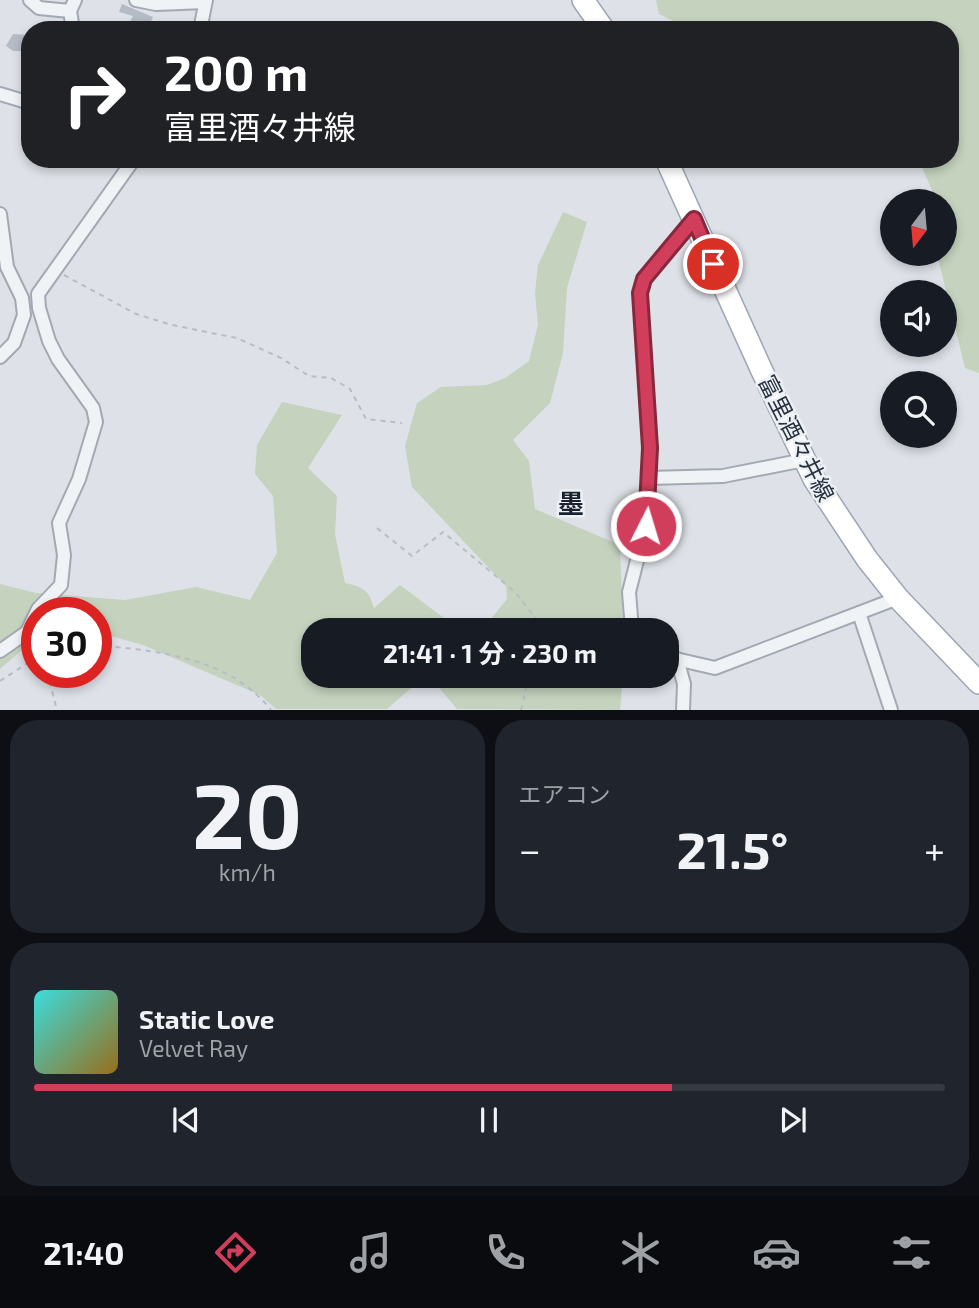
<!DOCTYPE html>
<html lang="ja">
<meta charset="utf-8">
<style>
:root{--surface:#171b24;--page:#20242c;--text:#f1f3f6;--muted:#9ea1a6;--line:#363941;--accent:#d13e5c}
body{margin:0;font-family:"Exo 2","Noto Sans JP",sans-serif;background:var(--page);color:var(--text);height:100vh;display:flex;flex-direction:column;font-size:26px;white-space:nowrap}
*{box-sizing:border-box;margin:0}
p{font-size:23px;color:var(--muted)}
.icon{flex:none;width:38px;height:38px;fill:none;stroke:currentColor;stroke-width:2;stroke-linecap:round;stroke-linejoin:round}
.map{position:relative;height:710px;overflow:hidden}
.drawer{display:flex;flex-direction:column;gap:10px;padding:10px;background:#0d0f14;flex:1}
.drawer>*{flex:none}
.banner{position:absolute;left:21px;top:21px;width:938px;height:147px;border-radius:28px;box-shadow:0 4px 10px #0003;background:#202124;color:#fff;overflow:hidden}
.needle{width:46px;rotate:196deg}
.controls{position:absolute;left:880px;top:189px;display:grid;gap:14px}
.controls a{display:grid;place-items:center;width:77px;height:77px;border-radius:50%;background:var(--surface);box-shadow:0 4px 10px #0003;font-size:35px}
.speed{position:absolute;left:21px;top:597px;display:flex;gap:14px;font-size:35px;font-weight:700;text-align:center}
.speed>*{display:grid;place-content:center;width:91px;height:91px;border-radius:50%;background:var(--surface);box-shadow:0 4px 10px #0003;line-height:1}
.speed .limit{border:10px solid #d22;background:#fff;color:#111}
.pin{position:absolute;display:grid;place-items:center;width:60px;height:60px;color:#fff;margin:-30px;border:4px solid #fff;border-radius:50%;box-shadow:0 2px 7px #0007}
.me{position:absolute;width:77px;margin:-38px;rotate:5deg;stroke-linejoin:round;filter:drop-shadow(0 0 5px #0008)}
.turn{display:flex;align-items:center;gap:24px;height:147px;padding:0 28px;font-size:32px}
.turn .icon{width:91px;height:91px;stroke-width:2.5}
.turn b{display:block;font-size:49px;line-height:60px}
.big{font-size:52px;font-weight:700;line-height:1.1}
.drawer .card{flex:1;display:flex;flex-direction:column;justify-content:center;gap:10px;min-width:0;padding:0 24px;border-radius:28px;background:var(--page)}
.drawer .dial{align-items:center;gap:0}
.dial b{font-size:91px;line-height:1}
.song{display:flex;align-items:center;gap:21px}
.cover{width:84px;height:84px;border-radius:10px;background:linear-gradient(135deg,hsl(180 70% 55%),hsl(40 70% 35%))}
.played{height:7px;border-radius:4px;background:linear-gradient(90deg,var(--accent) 70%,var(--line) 70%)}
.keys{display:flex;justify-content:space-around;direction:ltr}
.heat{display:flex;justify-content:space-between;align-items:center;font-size:38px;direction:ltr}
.drawer .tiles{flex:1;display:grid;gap:10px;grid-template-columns:1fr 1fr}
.card:last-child{grid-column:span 2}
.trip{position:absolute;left:301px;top:618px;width:378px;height:70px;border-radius:28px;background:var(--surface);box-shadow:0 4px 10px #0003;font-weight:700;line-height:70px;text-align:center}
.menu{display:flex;height:112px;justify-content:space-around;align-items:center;background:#090b0e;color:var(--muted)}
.menu .icon{width:49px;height:49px}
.menu .active{color:var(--accent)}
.menu b{font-size:32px;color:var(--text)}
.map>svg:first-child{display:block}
</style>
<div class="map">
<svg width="979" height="710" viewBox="0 0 979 710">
<rect width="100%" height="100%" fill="#dee2e8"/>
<!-- green -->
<g fill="#c4d2be">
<path d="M656,0H979V373L965,368L937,254H945V201H937L918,159H950V30H692L659,14Z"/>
<path d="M563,212L587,222L567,288L563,353L550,403L513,440L529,461L535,509L620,545L623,630H482L507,599L506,586L412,487L405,446L417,403L441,387L487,385L505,378L529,361L538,325L535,293L538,265Z"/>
<path d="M282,402L342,415L308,468L337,496L335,534L345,583C363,587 369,590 374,608L400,585L460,630H313V676H425L387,709H276L260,695L143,645L96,632V612H37V637L0,669V584L36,593L125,600L196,587L250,600L277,553L273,496L255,474L257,445Z"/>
<path d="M429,676H623L620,710L457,709Z"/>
</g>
<!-- building -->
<g fill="#b5bbc5">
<path d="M122,4L153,17L147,30H125L133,16L119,12Z"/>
<path d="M13,34L30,35V51H13L6,46Z"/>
</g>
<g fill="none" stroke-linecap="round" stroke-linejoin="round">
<defs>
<g id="street">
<path d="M30,0L39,8L70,11"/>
<path d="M136,0L156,4L205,2"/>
<path d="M73,30L70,11L75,0"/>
<path d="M200,30L206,0"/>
<path d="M0,94L30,103"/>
<path d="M0,214L7,267L22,298L24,315L14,343L0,357"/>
<path d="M649,478L723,476L804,460"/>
<path d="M859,613L891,710"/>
<path d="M632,630L629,592L646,525L650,448L640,293L644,279L694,219"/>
<path d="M0,651L27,632L38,609L61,585L64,555L59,523L79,479L96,422L93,408L58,359L49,341L39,308L38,294L134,159"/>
<path d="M667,657L715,668L898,598"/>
<path d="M677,659L684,684L683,710"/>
</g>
<g id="primary">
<path d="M583,0L604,30"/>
<path d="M666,159L762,371L814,479L867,559L898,598L979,683"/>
</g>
</defs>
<!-- street casing -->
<use href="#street" stroke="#a3a9b2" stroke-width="16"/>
<!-- primary casing -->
<use href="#primary" stroke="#9da7b4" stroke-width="24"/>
<!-- path -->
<g stroke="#b8bdc3" stroke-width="2" stroke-dasharray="5 5" stroke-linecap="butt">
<path d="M64,275L136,314L172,325L237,338L281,358L309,376L331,378L350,389L366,419L402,423"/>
<path d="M377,528L412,556L443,532L515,592L545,630"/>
<path d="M96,645C158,651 229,657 271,710"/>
<path d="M47,672L57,710"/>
<path d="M0,681L37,657"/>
<path d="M521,710L529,676"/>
</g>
<!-- street -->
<use href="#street" stroke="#f0f3f6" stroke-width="12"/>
<!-- primary -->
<use href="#primary" stroke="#fff" stroke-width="21"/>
</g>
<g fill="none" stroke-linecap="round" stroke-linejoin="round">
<defs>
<path id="route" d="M646,526L650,448L640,293L644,279L694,219L713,264"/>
</defs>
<!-- route casing -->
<use href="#route" stroke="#88283c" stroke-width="18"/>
<!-- route -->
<use href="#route" stroke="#d13e5c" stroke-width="12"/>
</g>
<g text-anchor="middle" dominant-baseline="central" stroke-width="5" stroke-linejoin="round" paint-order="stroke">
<!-- street labels -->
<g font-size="23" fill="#27313f" stroke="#edf1f5">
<text transform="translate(797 438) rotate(63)">富里酒々井線</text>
</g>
<!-- quarter labels -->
<g font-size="26" font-weight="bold" fill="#19222f" stroke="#edf1f5">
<text x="571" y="502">墨</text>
</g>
</g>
</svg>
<div class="controls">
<a><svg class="needle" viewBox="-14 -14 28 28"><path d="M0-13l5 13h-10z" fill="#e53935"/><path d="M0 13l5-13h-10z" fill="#9ea1a6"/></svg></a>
<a><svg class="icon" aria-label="sound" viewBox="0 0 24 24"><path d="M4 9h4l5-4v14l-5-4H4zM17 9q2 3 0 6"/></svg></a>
<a><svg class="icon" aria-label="search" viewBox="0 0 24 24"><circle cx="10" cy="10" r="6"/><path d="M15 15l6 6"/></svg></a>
</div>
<div class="speed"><div class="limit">30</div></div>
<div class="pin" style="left:713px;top:264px;background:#d93025"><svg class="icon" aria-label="arrive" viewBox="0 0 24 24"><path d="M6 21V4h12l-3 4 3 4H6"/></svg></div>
<svg class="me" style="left:646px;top:526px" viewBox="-20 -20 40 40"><circle r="17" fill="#d13e5c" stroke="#fff" stroke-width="3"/><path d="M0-11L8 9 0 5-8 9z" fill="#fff"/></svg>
<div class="trip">21:41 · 1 分 · 230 m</div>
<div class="banner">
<div class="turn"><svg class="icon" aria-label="right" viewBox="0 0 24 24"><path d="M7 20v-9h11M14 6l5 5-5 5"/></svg><div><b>200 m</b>富里酒々井線</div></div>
</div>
</div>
<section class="drawer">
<div class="tiles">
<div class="card dial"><b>20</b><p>km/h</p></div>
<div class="card"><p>エアコン</p>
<div class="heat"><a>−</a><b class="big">21.5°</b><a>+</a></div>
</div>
<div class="card">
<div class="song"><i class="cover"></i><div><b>Static Love</b><p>Velvet Ray</p></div></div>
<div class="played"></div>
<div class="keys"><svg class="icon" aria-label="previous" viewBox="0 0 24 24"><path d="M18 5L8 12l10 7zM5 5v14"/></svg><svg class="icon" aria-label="pause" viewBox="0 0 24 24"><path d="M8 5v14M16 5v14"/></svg><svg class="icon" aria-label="next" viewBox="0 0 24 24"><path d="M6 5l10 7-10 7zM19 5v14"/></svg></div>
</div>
</div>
</section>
<nav class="menu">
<b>21:40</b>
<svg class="icon active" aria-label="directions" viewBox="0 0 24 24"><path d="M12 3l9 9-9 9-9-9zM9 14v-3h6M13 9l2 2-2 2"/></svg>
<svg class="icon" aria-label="music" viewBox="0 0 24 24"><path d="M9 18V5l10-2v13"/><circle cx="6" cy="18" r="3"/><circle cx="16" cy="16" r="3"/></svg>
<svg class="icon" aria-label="phone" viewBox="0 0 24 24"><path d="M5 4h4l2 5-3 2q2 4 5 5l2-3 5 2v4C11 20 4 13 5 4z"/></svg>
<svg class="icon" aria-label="climate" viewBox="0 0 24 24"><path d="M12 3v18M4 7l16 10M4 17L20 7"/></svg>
<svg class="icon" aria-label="car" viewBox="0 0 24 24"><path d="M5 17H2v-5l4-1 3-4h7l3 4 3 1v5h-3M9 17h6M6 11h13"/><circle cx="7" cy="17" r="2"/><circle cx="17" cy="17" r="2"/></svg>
<svg class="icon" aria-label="filters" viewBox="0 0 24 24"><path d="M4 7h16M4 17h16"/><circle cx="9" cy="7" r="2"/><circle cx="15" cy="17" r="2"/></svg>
</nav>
